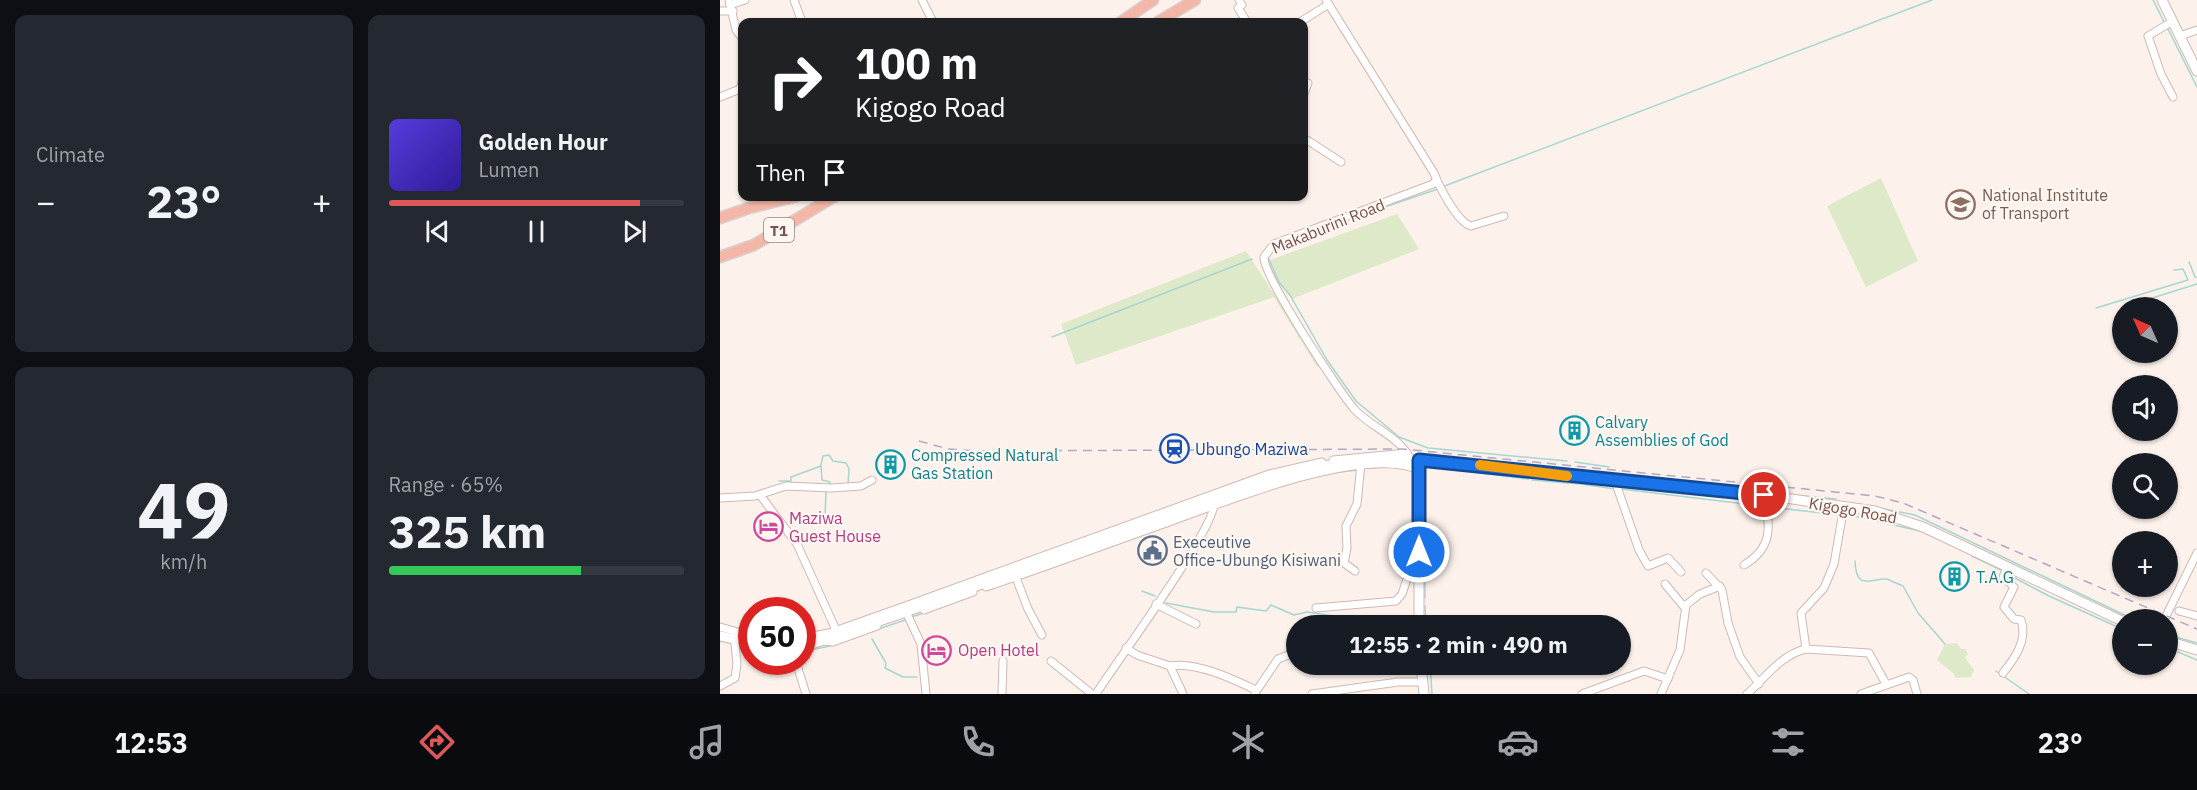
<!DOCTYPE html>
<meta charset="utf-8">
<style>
:root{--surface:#171b24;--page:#242831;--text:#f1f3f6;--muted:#9ea1a6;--line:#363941;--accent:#de5859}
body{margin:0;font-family:"IBM Plex Sans",sans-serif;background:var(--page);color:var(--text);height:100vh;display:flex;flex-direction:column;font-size:22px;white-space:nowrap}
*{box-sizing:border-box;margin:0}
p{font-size:20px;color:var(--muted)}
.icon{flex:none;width:33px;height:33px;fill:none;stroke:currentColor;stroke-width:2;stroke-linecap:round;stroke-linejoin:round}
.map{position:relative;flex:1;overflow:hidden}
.details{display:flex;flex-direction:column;gap:15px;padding:15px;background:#0d0f14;width:720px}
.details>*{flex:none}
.top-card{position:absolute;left:18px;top:18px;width:570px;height:183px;border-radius:12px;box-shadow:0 2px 4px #0004;background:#202124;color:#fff;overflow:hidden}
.needle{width:39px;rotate:315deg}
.fabs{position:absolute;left:1392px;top:297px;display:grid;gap:12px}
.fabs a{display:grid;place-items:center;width:66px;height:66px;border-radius:50%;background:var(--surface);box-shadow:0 2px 4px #0004;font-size:30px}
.speed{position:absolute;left:18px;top:597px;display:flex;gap:12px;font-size:30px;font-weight:700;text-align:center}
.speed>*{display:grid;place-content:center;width:78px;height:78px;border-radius:50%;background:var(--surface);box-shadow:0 2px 4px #0004;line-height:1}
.speed .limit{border:9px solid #d22;background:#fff;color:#111}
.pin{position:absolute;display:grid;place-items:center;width:51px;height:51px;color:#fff;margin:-26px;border:3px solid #fff;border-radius:50%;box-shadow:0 2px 6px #0007}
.me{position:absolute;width:66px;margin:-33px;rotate:0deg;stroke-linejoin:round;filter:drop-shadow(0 0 4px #0008)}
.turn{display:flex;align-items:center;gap:21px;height:126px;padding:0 18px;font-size:27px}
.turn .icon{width:78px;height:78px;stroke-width:2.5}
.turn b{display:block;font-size:42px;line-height:51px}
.then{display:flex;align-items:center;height:57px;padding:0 18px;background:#0003;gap:12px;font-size:22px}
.big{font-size:45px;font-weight:700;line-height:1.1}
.details .tile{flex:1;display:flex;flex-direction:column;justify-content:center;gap:9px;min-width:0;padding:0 21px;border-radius:12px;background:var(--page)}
.details .dial{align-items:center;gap:0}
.dial b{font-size:78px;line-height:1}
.song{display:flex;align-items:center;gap:18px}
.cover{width:72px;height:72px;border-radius:9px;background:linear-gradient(135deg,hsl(250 70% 55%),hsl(250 70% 35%))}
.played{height:6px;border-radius:3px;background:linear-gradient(90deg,var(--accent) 85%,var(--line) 85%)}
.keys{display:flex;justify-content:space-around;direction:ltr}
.heat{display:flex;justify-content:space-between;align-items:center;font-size:33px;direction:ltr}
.charge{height:9px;border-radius:4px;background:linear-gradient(90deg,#34c759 65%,var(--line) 0)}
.details .tiles{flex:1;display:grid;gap:15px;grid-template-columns:repeat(2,1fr)}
.trip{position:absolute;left:566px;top:615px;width:345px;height:60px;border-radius:30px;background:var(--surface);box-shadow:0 2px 4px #0004;font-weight:700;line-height:60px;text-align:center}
.dock{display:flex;height:96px;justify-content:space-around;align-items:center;background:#090b0e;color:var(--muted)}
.dock .icon{width:42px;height:42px}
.dock .active{color:var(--accent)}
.dock b{font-size:27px;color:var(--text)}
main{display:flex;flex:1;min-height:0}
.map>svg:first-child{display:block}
</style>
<main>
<section class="details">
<div class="tiles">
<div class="tile"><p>Climate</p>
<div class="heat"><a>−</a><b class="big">23°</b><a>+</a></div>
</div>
<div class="tile">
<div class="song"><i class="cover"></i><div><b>Golden Hour</b><p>Lumen</p></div></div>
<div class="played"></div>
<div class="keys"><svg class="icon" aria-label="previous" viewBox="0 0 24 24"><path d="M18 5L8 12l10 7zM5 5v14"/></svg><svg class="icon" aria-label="pause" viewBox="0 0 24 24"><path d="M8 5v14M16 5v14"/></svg><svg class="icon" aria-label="next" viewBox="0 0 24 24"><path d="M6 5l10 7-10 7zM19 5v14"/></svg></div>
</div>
<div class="tile dial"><b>49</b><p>km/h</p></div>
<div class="tile"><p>Range · 65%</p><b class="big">325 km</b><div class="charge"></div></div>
</div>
</section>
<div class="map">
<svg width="1477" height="694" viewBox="0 0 1477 694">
<rect width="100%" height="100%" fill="#fcf1eb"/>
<!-- green -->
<g fill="#dee9c9">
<path d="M1161,178L1198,261L1146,287L1107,206Z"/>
<path d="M677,214L699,249L572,299L558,283L550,260Z"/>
<path d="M526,251L600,364L597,367L554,297L356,365L341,324Z"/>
<path d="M1237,643L1241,649H1245L1248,654L1245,658L1254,670L1251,677L1236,678L1233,673L1217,660L1225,644Z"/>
</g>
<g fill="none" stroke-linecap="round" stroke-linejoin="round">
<!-- stream -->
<g stroke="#a6d6d2" stroke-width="1.5">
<path d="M1433,0L1444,22"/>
<path d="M1448,29L1477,87"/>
<path d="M722,187L1212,0"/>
<path d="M626,220L718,189"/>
<path d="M548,257L559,282L570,295L607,360L636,401L679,437L708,448L847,461"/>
<path d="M1469,262L1475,277H1477"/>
<path d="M1413,304L1477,284"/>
<path d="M1376,308L1468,280L1463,269L1454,270"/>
<path d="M332,337L532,259"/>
<path d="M701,455L832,469"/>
<path d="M855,462L889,467"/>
<path d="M101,465L103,456L109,455L113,461L126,463L129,469L128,484"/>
<path d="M645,468H656"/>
<path d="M721,468L809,479"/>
<path d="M857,471L898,476"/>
<path d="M612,473L637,470"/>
<path d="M812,480L859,484"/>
<path d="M59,481H71V477L101,466L102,480L110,482L108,486"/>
<path d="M860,484L896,489"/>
<path d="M901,489L1042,506"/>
<path d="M106,492L105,516L110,525"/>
<path d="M1075,495L1116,499"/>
<path d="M1050,507L1120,515"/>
<path d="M1159,508L1195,515L1415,620"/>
<path d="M1125,514L1200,531"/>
<path d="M1252,556L1283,571"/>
<path d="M1135,561C1136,592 1151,578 1167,579L1183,586L1198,613L1225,644"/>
<path d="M1287,574L1329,596L1402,629"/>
<path d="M269,590L277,587"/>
<path d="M422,591L435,596"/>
<path d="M705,598V563"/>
<path d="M446,603L494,612H516L517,607L546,611L551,605L574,615L587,612L648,621L659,626"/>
<path d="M705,606L706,626"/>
<path d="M191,617L204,613"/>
<path d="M144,634L185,620"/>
<path d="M1449,635L1477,643"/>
<path d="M152,639L166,663L165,668L183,677H197"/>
<path d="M0,641V642"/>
<path d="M18,647L32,650"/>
<path d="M1451,649L1477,660"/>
<path d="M82,652L114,645"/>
<path d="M710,664L712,694"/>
<path d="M1276,671L1309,694"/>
</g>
<defs>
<g id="minor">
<path d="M9,0L16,30L22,38"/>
<path d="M74,0L82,22"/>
<path d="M202,0L213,22"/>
<path d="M519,0L522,5L518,8L527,22"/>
<path d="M606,0L714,173C719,186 737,222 751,226L784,216"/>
<path d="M10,5L25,0"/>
<path d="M0,11H13"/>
<path d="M1453,21L1428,36L1441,74L1453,97"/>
<path d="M580,22L609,4"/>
<path d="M1460,36L1477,30"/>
<path d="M584,94L588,83"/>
<path d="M0,97L20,89L22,82"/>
<path d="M584,142L587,140L621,162"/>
<path d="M688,455C677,436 650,426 635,410C619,392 542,274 544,257L554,244L713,184L716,180"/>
<path d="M613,460L687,453"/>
<path d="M895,481L919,550L928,566L948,558L961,572"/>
<path d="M40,495L77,544L116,630"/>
<path d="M0,498L35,496L66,486L111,488L141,486L152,480"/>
<path d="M1024,565C1054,547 1050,526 1044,495"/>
<path d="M635,571L624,563L627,548L626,526L637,504L641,463"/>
<path d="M986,573L1002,590L1008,623L1020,657L1039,684"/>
<path d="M295,575L308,609L322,635"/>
<path d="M945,584L965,608"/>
<path d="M266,587C328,566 390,543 452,521C507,501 644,445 699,470"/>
<path d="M436,604L476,624"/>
<path d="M596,608L676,601L682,594L688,576L699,572"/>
<path d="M204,610L253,592"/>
<path d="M1459,611L1477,616"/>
<path d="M188,616L201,644L206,694"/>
<path d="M1444,620L1477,553"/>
<path d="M0,627L32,636"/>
<path d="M82,638L109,633L188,605L549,474L602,462"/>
<path d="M82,648L104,641L113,642L157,626"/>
<path d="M406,648L417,655L450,666L463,694"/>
<path d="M1086,649L1081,613L1104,588L1114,564L1124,506"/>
<path d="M331,661L372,694"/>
<path d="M76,662L86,694"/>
<path d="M450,666C475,661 513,679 536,690"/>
<path d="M1283,673C1295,658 1308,640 1301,620L1294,619L1284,607L1294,587L1283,577L1287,568"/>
<path d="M0,686L15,678L17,664L15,644"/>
<path d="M535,693L558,659L576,652"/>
<path d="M282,694L283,661"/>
<path d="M376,694C394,665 500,523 494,501"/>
<path d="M592,694L678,682H703"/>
<path d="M862,694L924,671L948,679"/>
<path d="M941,694L960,650L966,605L980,594L1000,586"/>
<path d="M1027,694C1045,678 1062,654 1086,649L1149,653L1166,684"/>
<path d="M1141,694L1189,677L1193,680L1197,694"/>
</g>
<g id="secondary">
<path d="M1442,0L1477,71"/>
<path d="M699,460V626"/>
<path d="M0,636L32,643"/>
<path d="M1448,641L1477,650"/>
<path d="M82,643L115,636L183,613L540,482L601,466L666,459L699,460L1044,495L1155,511L1203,527L1402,621"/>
<path d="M701,664L704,694"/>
</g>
<g id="trunk">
<path d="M401,22L433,0"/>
<path d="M438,22L475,0"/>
<path d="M0,218L29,208L77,196"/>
<path d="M0,257L34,245L115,196"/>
</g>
</defs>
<!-- minor casing -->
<use href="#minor" stroke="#d0b9b3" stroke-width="9"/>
<!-- secondary casing -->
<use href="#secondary" stroke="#d3b8b1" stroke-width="11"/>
<!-- trunk casing -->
<use href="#trunk" stroke="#d9cfce" stroke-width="13"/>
<!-- minor -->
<use href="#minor" stroke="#fff" stroke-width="7"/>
<!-- secondary -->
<use href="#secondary" stroke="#fff" stroke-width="9"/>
<!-- trunk -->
<use href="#trunk" stroke="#f4b7a7" stroke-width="10"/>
<!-- rail -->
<path stroke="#b1a8c6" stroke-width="1.5" stroke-dasharray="9 6" stroke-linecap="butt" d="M199,441L228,449L259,451L683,449L1155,496L1183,503L1477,629"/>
</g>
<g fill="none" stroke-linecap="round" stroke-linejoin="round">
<defs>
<path id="route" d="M699,552V460L1044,495"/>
</defs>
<!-- route casing -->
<use href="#route" stroke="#114b97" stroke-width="15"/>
<!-- route -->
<use href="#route" stroke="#1a73e8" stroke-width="10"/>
<!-- slow -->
<path stroke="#f59e0b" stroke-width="10" d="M760,465L847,476"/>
</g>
<!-- icons -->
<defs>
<symbol id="university-ring" viewBox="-11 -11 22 22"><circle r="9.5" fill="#fef6f1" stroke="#8d6e63" stroke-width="1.5"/><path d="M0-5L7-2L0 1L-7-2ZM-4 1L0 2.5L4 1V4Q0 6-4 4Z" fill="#8d6e63"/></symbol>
<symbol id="building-ring" viewBox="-11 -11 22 22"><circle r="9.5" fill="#fef6f1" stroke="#0f9aa8" stroke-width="1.5"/><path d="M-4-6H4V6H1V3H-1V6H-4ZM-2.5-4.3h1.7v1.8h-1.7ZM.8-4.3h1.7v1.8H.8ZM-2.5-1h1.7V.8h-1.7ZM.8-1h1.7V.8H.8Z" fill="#0f9aa8"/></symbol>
<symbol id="station-ring" viewBox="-11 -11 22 22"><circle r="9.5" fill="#fef6f1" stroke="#1a4fb4" stroke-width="1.5"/><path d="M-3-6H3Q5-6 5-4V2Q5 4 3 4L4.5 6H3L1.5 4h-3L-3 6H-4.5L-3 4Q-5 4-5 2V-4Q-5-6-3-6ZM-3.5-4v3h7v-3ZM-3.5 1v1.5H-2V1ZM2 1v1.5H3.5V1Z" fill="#1a4fb4"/></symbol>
<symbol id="hotel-ring" viewBox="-11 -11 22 22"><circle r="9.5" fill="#fef6f1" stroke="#d1479c" stroke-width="1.5"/><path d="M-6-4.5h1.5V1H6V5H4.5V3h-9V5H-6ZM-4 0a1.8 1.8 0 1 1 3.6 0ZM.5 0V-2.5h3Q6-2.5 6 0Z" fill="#d1479c"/></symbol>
<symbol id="civic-ring" viewBox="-11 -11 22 22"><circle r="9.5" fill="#fef6f1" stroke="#5c6f8a" stroke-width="1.5"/><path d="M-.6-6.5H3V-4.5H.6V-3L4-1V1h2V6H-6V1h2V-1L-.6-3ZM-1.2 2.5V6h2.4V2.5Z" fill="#5c6f8a"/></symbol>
</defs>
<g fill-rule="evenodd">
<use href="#university-ring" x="1224" y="188" width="33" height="33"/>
<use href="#building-ring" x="838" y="414" width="33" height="33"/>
<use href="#station-ring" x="438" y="432" width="33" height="33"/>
<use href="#building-ring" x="154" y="448" width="33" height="33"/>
<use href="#hotel-ring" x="32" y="510" width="33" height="33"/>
<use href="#civic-ring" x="416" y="534" width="33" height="33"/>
<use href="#building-ring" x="1218" y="560" width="33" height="33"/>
<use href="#hotel-ring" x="200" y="634" width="33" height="33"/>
</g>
<g text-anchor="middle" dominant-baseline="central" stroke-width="4.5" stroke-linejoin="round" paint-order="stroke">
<!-- shield labels -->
<rect fill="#fef6f1" stroke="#9f8480" stroke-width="1.5" x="44" y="218" width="30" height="24" rx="4.5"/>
<g font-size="15" font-weight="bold" fill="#76534f">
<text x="59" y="230">T1</text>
</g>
<!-- education labels -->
<g font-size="16" fill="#785e54" stroke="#fef6f1" text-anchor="start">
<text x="1262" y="195">National Institute<tspan x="1262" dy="18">of Transport</tspan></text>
</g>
<!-- street labels -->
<g font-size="16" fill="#76534f" stroke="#fef6f1">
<text transform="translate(608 226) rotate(-22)">Makaburini Road</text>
<text transform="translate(1133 510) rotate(10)">Kigogo Road</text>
</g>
<!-- culture labels -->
<g font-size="16" fill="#0d838f" stroke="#fef6f1" text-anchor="start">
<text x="875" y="422">Calvary<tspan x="875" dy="18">Assemblies of God</tspan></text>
<text x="191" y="455">Compressed Natural<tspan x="191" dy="18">Gas Station</tspan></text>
<text x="1256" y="577">T.A.G</text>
</g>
<!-- transit labels -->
<g font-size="16" fill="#164399" stroke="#fef6f1" text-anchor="start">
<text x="475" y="449">Ubungo Maziwa</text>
</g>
<!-- hotel labels -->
<g font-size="16" fill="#b23c85" stroke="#fef6f1" text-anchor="start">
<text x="69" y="518">Maziwa<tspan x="69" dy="18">Guest House</tspan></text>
<text x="238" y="650">Open Hotel</text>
</g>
<!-- service labels -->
<g font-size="16" fill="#4e5e75" stroke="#fef6f1" text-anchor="start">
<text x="453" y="542">Execeutive<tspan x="453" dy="18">Office-Ubungo Kisiwani</tspan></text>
</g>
</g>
</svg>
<div class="fabs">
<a><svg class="needle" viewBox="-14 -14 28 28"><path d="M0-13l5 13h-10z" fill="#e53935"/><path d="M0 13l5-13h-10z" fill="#9ea1a6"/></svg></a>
<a><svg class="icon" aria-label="sound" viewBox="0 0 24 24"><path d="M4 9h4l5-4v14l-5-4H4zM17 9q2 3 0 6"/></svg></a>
<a><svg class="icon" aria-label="search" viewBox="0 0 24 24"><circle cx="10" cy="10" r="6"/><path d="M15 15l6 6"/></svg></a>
<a>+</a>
<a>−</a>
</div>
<div class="speed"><div class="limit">50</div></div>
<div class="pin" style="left:1044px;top:495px;background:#d93025"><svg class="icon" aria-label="arrive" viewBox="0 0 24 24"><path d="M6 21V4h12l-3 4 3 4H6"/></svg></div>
<svg class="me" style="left:699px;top:552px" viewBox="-20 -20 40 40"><circle r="17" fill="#1a73e8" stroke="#fff" stroke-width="3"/><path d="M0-11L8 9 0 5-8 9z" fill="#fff"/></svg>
<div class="trip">12:55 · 2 min · 490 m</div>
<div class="top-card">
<div class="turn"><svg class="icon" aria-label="right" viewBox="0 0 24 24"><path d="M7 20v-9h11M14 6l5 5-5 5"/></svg><div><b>100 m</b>Kigogo Road</div></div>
<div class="then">Then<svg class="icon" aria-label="arrive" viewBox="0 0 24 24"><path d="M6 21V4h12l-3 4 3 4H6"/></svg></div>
</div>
</div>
</main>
<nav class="dock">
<b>12:53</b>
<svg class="icon active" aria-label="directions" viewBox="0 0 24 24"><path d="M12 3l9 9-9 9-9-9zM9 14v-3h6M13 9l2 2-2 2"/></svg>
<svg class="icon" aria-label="music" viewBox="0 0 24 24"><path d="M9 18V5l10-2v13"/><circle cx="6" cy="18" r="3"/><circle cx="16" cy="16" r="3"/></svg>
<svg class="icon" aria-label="phone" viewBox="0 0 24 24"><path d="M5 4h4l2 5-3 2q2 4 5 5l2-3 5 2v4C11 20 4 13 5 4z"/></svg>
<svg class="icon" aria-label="climate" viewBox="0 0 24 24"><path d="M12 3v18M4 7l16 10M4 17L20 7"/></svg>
<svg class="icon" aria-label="car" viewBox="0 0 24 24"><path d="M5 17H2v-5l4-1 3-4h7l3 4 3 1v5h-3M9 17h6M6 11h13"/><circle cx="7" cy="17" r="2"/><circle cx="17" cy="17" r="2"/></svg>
<svg class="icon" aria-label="filters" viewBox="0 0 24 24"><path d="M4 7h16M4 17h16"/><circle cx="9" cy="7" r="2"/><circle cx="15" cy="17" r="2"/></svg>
<b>23°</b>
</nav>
